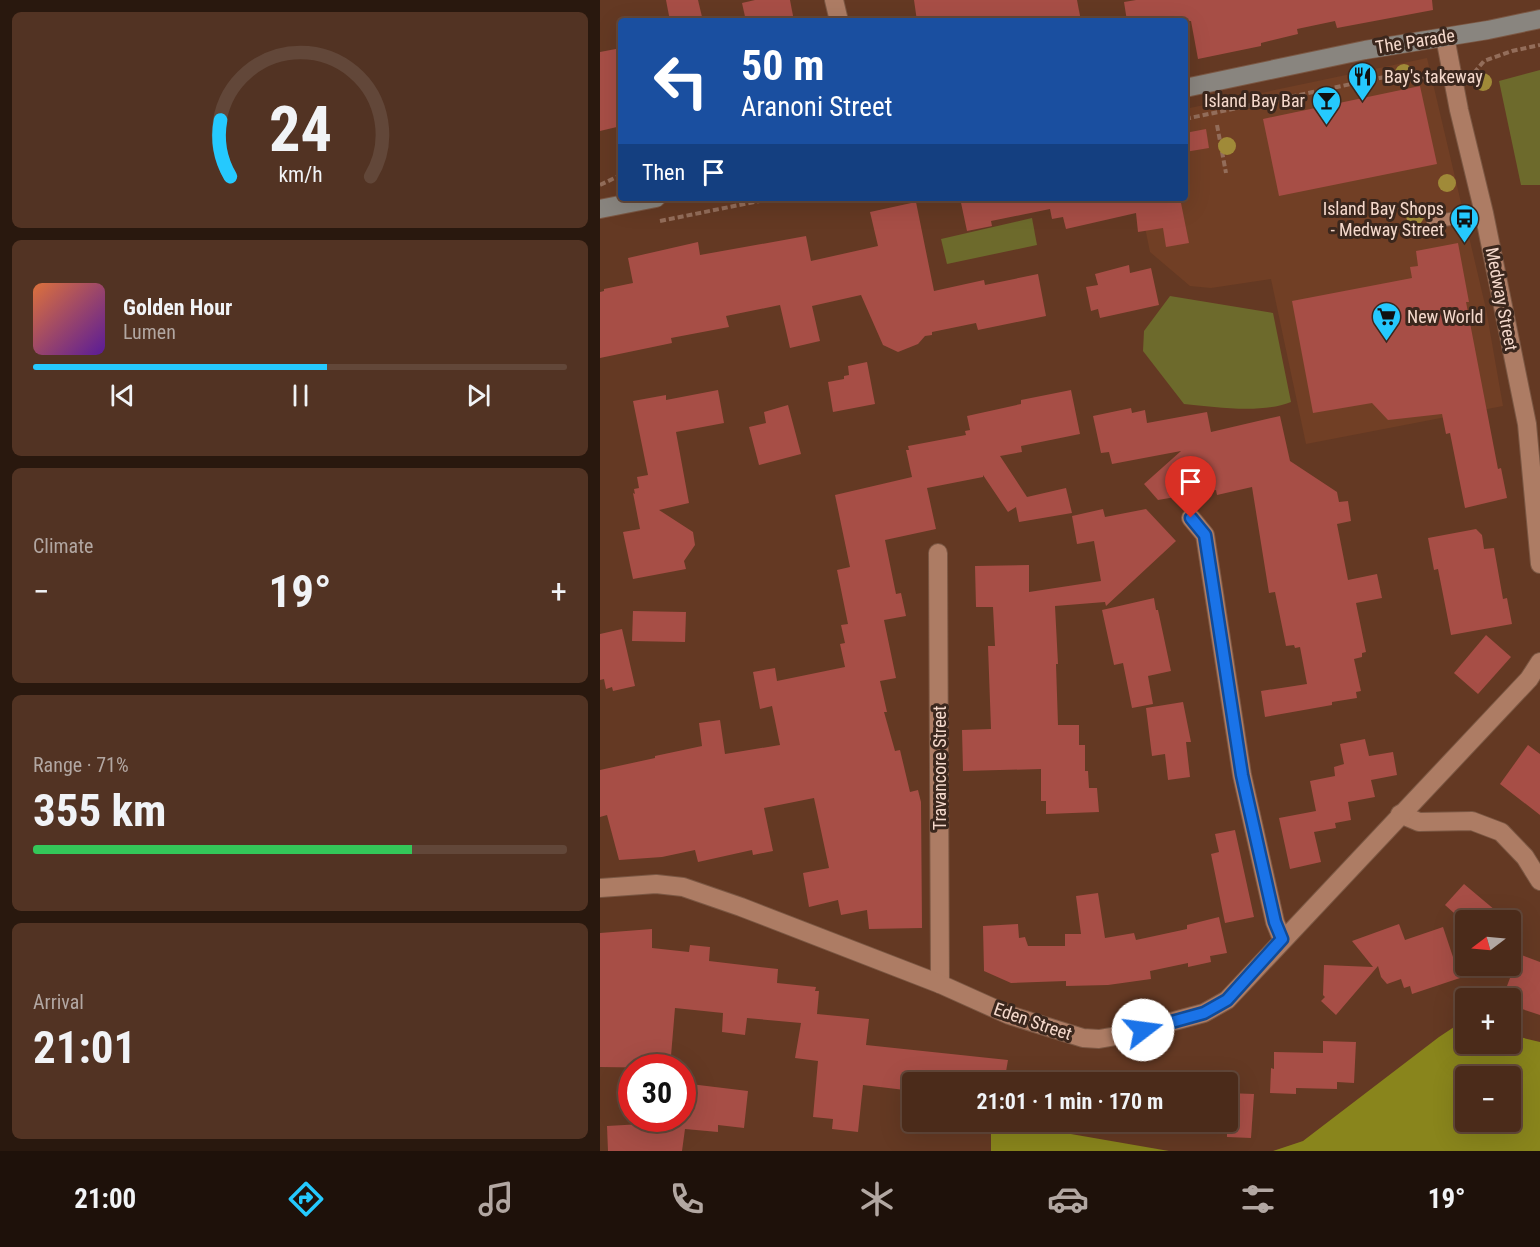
<!DOCTYPE html>
<meta charset="utf-8">
<style>
:root{--surface:#4b2b1a;--page:#523323;--text:#f1f3f6;--muted:#b2a7a2;--line:#624739;--accent:#25c9fe}
body{margin:0;font-family:"Roboto Condensed",sans-serif;background:var(--page);color:var(--text);height:100vh;display:flex;flex-direction:column;font-size:22px;white-space:nowrap}
*{box-sizing:border-box;margin:0}
p{font-size:20px;color:var(--muted)}
.icon{flex:none;width:33px;height:33px;fill:none;stroke:currentColor;stroke-width:2;stroke-linecap:round;stroke-linejoin:round}
.map{position:relative;flex:1;overflow:hidden}
.details{display:flex;flex-direction:column;gap:12px;padding:12px;background:#29180e;width:600px}
.details>*{flex:none}
.guide{position:absolute;left:18px;top:18px;width:570px;height:183px;border-radius:6px;box-shadow:0 6px 24px #0002,0 0 0 2px var(--line);background:#1a4fa0;color:#fff;overflow:hidden}
.needle{width:39px;rotate:254deg}
.controls{position:absolute;left:855px;top:910px;display:grid;gap:12px}
.controls a{display:grid;place-items:center;width:66px;height:66px;border-radius:6px;background:var(--surface);box-shadow:0 6px 24px #0002,0 0 0 2px var(--line);font-size:30px}
.speed{position:absolute;left:18px;top:1054px;display:flex;gap:12px;font-size:30px;font-weight:700;text-align:center}
.speed>*{display:grid;place-content:center;width:78px;height:78px;border-radius:50%;background:var(--surface);box-shadow:0 6px 24px #0002,0 0 0 2px var(--line);line-height:1}
.speed .limit{border:9px solid #d22;background:#fff;color:#111}
.pin{position:absolute;display:grid;place-items:center;width:51px;height:51px;color:#fff;margin:-62px -26px;border-radius:50% 50% 50% 0;rotate:-45deg;box-shadow:0 0 6px #0007}
.pin .icon{rotate:45deg}
.me{position:absolute;width:66px;margin:-33px;rotate:75deg;stroke-linejoin:round;filter:drop-shadow(0 0 4px #0008)}
.turn{display:flex;align-items:center;gap:21px;height:126px;padding:0 24px;font-size:27px}
.turn .icon{width:78px;height:78px;stroke-width:2.5}
.turn b{display:block;font-size:42px;line-height:51px}
.then{display:flex;align-items:center;height:57px;padding:0 24px;background:#0003;gap:12px;font-size:22px}
.big{font-size:45px;font-weight:700;line-height:1.1}
.details .widget{flex:1;display:flex;flex-direction:column;justify-content:center;gap:9px;min-width:0;padding:0 21px;border-radius:9px;background:var(--page)}
.details .dial{align-items:center;gap:0}
.dial svg{height:156px;overflow:visible;fill:none;stroke:var(--line);stroke-width:7;stroke-linecap:round;text-anchor:middle}
.dial text{fill:var(--text);stroke:none}
.song{display:flex;align-items:center;gap:18px}
.cover{width:72px;height:72px;border-radius:9px;background:linear-gradient(135deg,hsl(20 70% 55%),hsl(270 70% 35%))}
.played{height:6px;border-radius:3px;background:linear-gradient(90deg,var(--accent) 55%,var(--line) 55%)}
.keys{display:flex;justify-content:space-around;direction:ltr}
.heat{display:flex;justify-content:space-between;align-items:center;font-size:33px;direction:ltr}
.charge{height:9px;border-radius:4px;background:linear-gradient(90deg,#34c759 71%,var(--line) 0)}
.trip{position:absolute;left:302px;top:1072px;width:336px;height:60px;border-radius:6px;background:var(--surface);box-shadow:0 6px 24px #0002,0 0 0 2px var(--line);font-weight:700;line-height:60px;text-align:center}
.tabs{display:flex;height:96px;justify-content:space-around;align-items:center;background:#1e110a;color:var(--muted)}
.tabs .icon{width:42px;height:42px}
.tabs .current{color:var(--accent)}
.tabs b{font-size:27px;color:var(--text)}
main{display:flex;flex:1;min-height:0}
.map>svg:first-child{display:block}
</style>
<main>
<section class="details">
<div class="widget dial"><svg viewBox="0 0 100 80">
<path d="M14 69A42 42 0 1 1 86 69"/>
<path d="M14 69A42 42 0 0 1 9 40" stroke="#25c9fe"/>
<text x="50" y="56" font-size="32" font-weight="700">24</text>
<text x="50" y="72" font-size="11">km/h</text>
</svg></div>
<div class="widget">
<div class="song"><i class="cover"></i><div><b>Golden Hour</b><p>Lumen</p></div></div>
<div class="played"></div>
<div class="keys"><svg class="icon" aria-label="previous" viewBox="0 0 24 24"><path d="M18 5L8 12l10 7zM5 5v14"/></svg><svg class="icon" aria-label="pause" viewBox="0 0 24 24"><path d="M8 5v14M16 5v14"/></svg><svg class="icon" aria-label="next" viewBox="0 0 24 24"><path d="M6 5l10 7-10 7zM19 5v14"/></svg></div>
</div>
<div class="widget"><p>Climate</p>
<div class="heat"><a>−</a><b class="big">19°</b><a>+</a></div>
</div>
<div class="widget"><p>Range · 71%</p><b class="big">355 km</b><div class="charge"></div></div>
<div class="widget"><p>Arrival</p><b class="big">21:01</b></div>
</section>
<div class="map">
<svg width="940" height="1151" viewBox="0 0 940 1151">
<rect width="100%" height="100%" fill="#643923"/>
<!-- built -->
<path fill="#713f25" d="M827,58L886,309L903,406L706,444L671,279L611,288L590,286L550,252L539,198H585V109Z"/>
<!-- green -->
<g fill="#6d6a2c">
<path d="M940,70V185H921L899,81Z"/>
<path d="M432,218L437,245L347,264L341,239Z"/>
<path d="M570,296L673,313L691,402C661,414 616,407 584,404L543,351L544,331Z"/>
</g>
<!-- forest -->
<g fill="#89851c" fill-rule="evenodd">
<path d="M865,1025L866,1044H910L911,1035L940,1042V1151H673L703,1141L839,1037L854,1027ZM866,1077H910V1122H866Z"/>
<path d="M391,1122H401L569,1151H391Z"/>
</g>
<!-- building -->
<g fill="#a74e46">
<path d="M66,0H98L103,21H70Z"/>
<path d="M155,0H190L194,21H146L142,3Z"/>
<path d="M314,0H477L481,21H317Z"/>
<path d="M536,0H832L833,10L737,28L735,21L697,29L698,34L661,43V46L598,59L591,21H527L524,2Z"/>
<path d="M21,48V126L0,131V52Z"/>
<path d="M820,86L837,164L679,196L663,119Z"/>
<path d="M606,129L609,148L585,152V133Z"/>
<path d="M360,198H580L589,243L566,247L563,228L538,232L536,213L466,229L463,217L452,219L450,209L391,221L392,226L367,231Z"/>
<path d="M316,202L334,291L384,280L385,285L438,274L446,316L378,330L376,323L332,332V335L325,336L318,344L298,352L283,345L261,295L212,306L220,341L190,348L180,305L126,316L129,327L71,338L72,343L0,358V292L4,291V289L33,283L28,258L98,242L100,255L206,236L211,261L278,246L270,212Z"/>
<path d="M858,243L869,302H866L898,469L901,468L907,498L865,508L850,433L846,434L842,414L788,420L772,403L713,413L692,301L812,278L810,267L818,266L816,251Z"/>
<path d="M529,265L530,273L551,268L559,305L500,318L498,309L491,311L486,287L498,285L495,274Z"/>
<path d="M267,362L275,404L233,412L228,382L244,379V376L249,375L248,366Z"/>
<path d="M118,390L124,423L76,432L89,503L59,510L93,532L95,545L84,561L86,569L33,579L23,532L40,529L33,493L35,494L34,489L39,488L37,477L48,475L33,401L66,395V400Z"/>
<path d="M471,390L480,434L421,446L422,452L400,456L427,497L466,488L472,513L419,522L416,507L408,512L383,475V477L327,488L336,529L285,540L296,594L301,593L306,616L284,620L296,678L280,681L287,712H284L295,751L300,750L310,792L318,790L321,802L322,928L269,929L267,910L241,915L238,900L209,907L203,873L229,868L214,798L164,808L173,851L153,855L152,850L98,862L95,850L62,857L19,860L7,815L0,817V770L55,758V756L102,746L99,723L120,720L125,754L180,745L172,706L160,709L153,672L175,668L177,681L245,667L240,644L245,643L241,625L248,624L237,570L250,567L235,495L312,477L306,450H309L308,446L366,435L365,431L370,430L367,416L421,404V400Z"/>
<path d="M188,405L201,454L159,465L149,427L166,423L164,412Z"/>
<path d="M531,408L532,413L545,410L547,423L607,412L611,432L680,416L690,461L737,492L739,502L748,501L751,521L737,524L748,580L777,574L782,598L756,603L766,652L762,653V657L754,659L761,691L756,692L757,698L732,702V705L665,717L661,691L707,684L700,647L695,648L694,645L686,646L675,592L669,593L652,487L617,495L616,490L558,500L544,484L581,451L512,464L509,452L501,453L493,416Z"/>
<path d="M503,509L505,517L546,509L576,541L506,606L505,602L455,606L458,664H456L458,725H479V745H485V771H488L489,788H497L499,812L446,814V801H441V769L363,771L362,730L391,729L388,646H395L393,607H376L375,566L429,565V592L501,581L494,541L477,544L472,516Z"/>
<path d="M876,529L882,535L884,549L894,548L903,599L907,598L912,624L851,635L838,569L834,570L828,538Z"/>
<path d="M554,598L556,610H558L571,671L548,676L553,704L532,708L523,663L514,665L502,610Z"/>
<path d="M33,611L86,612L85,642L32,641Z"/>
<path d="M22,629L35,686L13,691L12,687L6,689L4,679L0,680V634Z"/>
<path d="M886,635L911,657L878,694L854,673Z"/>
<path d="M583,702L591,742H586L590,777L568,780L565,754L552,756L546,708Z"/>
<path d="M765,739L769,756L793,752L797,775L771,780L775,797L748,802L751,820L735,823L736,828L714,832L721,862L690,869L679,818L716,811L710,781L735,776L734,767L744,764L740,744Z"/>
<path d="M928,745L940,754V815L900,784Z"/>
<path d="M635,830L654,917L625,923L611,854L619,852L615,834Z"/>
<path d="M864,884L908,921H863L845,905Z"/>
<path d="M498,893L505,938L534,933L536,940L587,929V925L619,917L627,953L610,956L611,962L588,967V963L550,971L551,979L508,985L466,986V981L411,983L384,971L383,926L418,924L419,938L425,937L428,946H465V934H481L476,896Z"/>
<path d="M799,924L805,940L843,927L860,978L812,994L810,986L804,988L801,979L787,984L781,977L778,966L736,1015L721,1001L725,997L723,995L724,965L773,967L752,941Z"/>
<path d="M52,929V948L89,952L90,945L110,947L109,961L178,969L177,983L216,987L215,991H219L217,1014L269,1019L266,1045L408,1060L404,1083H306L305,1090L263,1085L258,1132L232,1129L233,1119L213,1117L218,1061L195,1058L201,1023L147,1018L145,1035L122,1032L123,1013L75,1008L70,1068L0,1067V933Z"/>
<path d="M919,954L940,962V1015L910,1005V997L904,994Z"/>
<path d="M723,1041L756,1042L754,1083L737,1082V1089L696,1088V1094L670,1093L671,1068L674,1069V1052L723,1053Z"/>
<path d="M82,1083L148,1091L144,1128L118,1125V1132L85,1129L82,1151H8L7,1126L42,1124L43,1119H82Z"/>
<path d="M627,1093L654,1094L651,1138L627,1137Z"/>
</g>
<g fill="none" stroke-linecap="round" stroke-linejoin="round">
<defs>
<path id="service" d="M833,222L884,213"/>
<g id="minor">
<path d="M234,0L239,21"/>
<path d="M845,37L859,110L884,213L927,424L940,564"/>
<path d="M591,518L605,535L642,775L675,922L682,939"/>
<path d="M338,553L340,984"/>
<path d="M800,814L819,822L872,821L901,832L925,857L940,881"/>
<path d="M0,888L56,884L83,887L141,907L340,984L409,1015L483,1038L499,1039L522,1035L604,1013L627,1000L929,679L940,662"/>
</g>
<g id="secondary">
<path d="M585,88L765,50L888,30L940,19"/>
<path d="M0,209L56,198"/>
</g>
</defs>
<!-- service casing -->
<use href="#service" stroke="#7b5743" stroke-width="14"/>
<!-- minor casing -->
<use href="#minor" stroke="#7b5743" stroke-width="20"/>
<!-- secondary casing -->
<use href="#secondary" stroke="#7b5743" stroke-width="20"/>
<!-- path -->
<g stroke="#936d5a" stroke-width="4" stroke-dasharray="6 3" stroke-linecap="butt">
<path d="M874,73L884,61L912,51L940,45"/>
<path d="M585,119L813,71L831,82"/>
<path d="M617,125L626,173"/>
<path d="M0,185L21,175"/>
<path d="M60,221L174,198"/>
</g>
<!-- service -->
<use href="#service" stroke="#ad7c64" stroke-width="12"/>
<!-- minor -->
<use href="#minor" stroke="#ad7c64" stroke-width="18"/>
<!-- secondary -->
<use href="#secondary" stroke="#89857f" stroke-width="18"/>
</g>
<!-- trees -->
<g fill="#a08a38">
<circle cx="804" cy="73" r="9"/>
<circle cx="883" cy="82" r="9"/>
<circle cx="627" cy="146" r="9"/>
<circle cx="847" cy="183" r="9"/>
<circle cx="815" cy="216" r="9"/>
</g>
<g fill="none" stroke-linecap="round" stroke-linejoin="round">
<defs>
<path id="route" d="M543,1030L604,1013L627,1000L682,939L675,922L642,775L605,535L591,518"/>
</defs>
<!-- route casing -->
<use href="#route" stroke="#114b97" stroke-width="15"/>
<!-- route -->
<use href="#route" stroke="#1a73e8" stroke-width="10"/>
</g>
<!-- icons -->
<defs>
<symbol id="restaurant-pin" viewBox="-11 -11 22 30"><path d="M0 17L-7.5 6A9.5 9.5 0 1 1 7.5 6Z" fill="#25c9fe" stroke="#3b271d"/><path d="M-5-6h1v4h1v-4h1v4h1v-4h1v5L-1.5 .5V6h-2V.5L-5-1ZM5-6V6H3V1.5H1.5Q1.5-4 5-6Z" fill="#111"/></symbol>
<symbol id="bar-pin" viewBox="-11 -11 22 30"><path d="M0 17L-7.5 6A9.5 9.5 0 1 1 7.5 6Z" fill="#25c9fe" stroke="#3b271d"/><path d="M-6-5H6L.8 .8V4.5H3.5V6h-7V4.5H-.8V.8Z" fill="#111"/></symbol>
<symbol id="bus-pin" viewBox="-11 -11 22 30"><path d="M0 17L-7.5 6A9.5 9.5 0 1 1 7.5 6Z" fill="#25c9fe" stroke="#3b271d"/><path d="M-5-6H5V4H4V6H2V4H-2V6H-4V4H-5ZM-3.5-4V0h7V-4ZM-3.5 1.2v1.5H-2V1.2ZM2 1.2v1.5H3.5V1.2Z" fill="#111"/></symbol>
<symbol id="supermarket-pin" viewBox="-11 -11 22 30"><path d="M0 17L-7.5 6A9.5 9.5 0 1 1 7.5 6Z" fill="#25c9fe" stroke="#3b271d"/><path d="M-6-5.5h2.5l.6 2H6L4.5 2H-2.5L-4.4-4H-6ZM-1.5 3.2a1.3 1.3 0 1 0 .1 0ZM3 3.2a1.3 1.3 0 1 0 .1 0Z" fill="#111"/></symbol>
</defs>
<g fill-rule="evenodd">
<use href="#restaurant-pin" x="746" y="60" width="33" height="45"/>
<use href="#bar-pin" x="710" y="84" width="33" height="45"/>
<use href="#bus-pin" x="848" y="202" width="33" height="45"/>
<use href="#supermarket-pin" x="770" y="300" width="33" height="45"/>
</g>
<g text-anchor="middle" dominant-baseline="central" stroke-width="6" stroke-linejoin="round" paint-order="stroke">
<!-- street labels -->
<g font-size="18" fill="#f5d9cc" stroke="#3b271d">
<text transform="translate(815 41) rotate(-9)">The Parade</text>
<text transform="translate(902 299) rotate(79)">Medway Street</text>
<text transform="translate(339 768) rotate(-90)">Travancore Street</text>
<text transform="translate(433 1021) rotate(19)">Eden Street</text>
</g>
<!-- poi labels -->
<g font-size="18" fill="#f5d9cc" stroke="#3b271d" text-anchor="start">
<text x="784" y="76">Bay's takeway</text>
<text x="705" y="100" text-anchor="end">Island Bay Bar</text>
<text x="844" y="208" text-anchor="end">Island Bay Shops<tspan x="844" dy="21">- Medway Street</tspan></text>
<text x="807" y="316">New World</text>
</g>
</g>
</svg>
<div class="controls">
<a><svg class="needle" viewBox="-14 -14 28 28"><path d="M0-13l5 13h-10z" fill="#e53935"/><path d="M0 13l5-13h-10z" fill="#b2a7a2"/></svg></a>
<a>+</a>
<a>−</a>
</div>
<div class="speed"><div class="limit">30</div></div>
<div class="pin" style="left:591px;top:518px;background:#d93025"><svg class="icon" aria-label="arrive" viewBox="0 0 24 24"><path d="M6 21V4h12l-3 4 3 4H6"/></svg></div>
<svg class="me" style="left:543px;top:1030px" viewBox="-20 -20 40 40"><circle r="19" fill="#fff"/><path d="M0-13L10 11 0 6-10 11z" fill="#1a73e8"/></svg>
<div class="trip">21:01 · 1 min · 170 m</div>
<div class="guide">
<div class="turn"><svg class="icon" aria-label="left" viewBox="0 0 24 24"><path d="M17 20v-9H6M10 6l-5 5 5 5"/></svg><div><b>50 m</b>Aranoni Street</div></div>
<div class="then">Then<svg class="icon" aria-label="arrive" viewBox="0 0 24 24"><path d="M6 21V4h12l-3 4 3 4H6"/></svg></div>
</div>
</div>
</main>
<nav class="tabs">
<b>21:00</b>
<svg class="icon current" aria-label="directions" viewBox="0 0 24 24"><path d="M12 3l9 9-9 9-9-9zM9 14v-3h6M13 9l2 2-2 2"/></svg>
<svg class="icon" aria-label="music" viewBox="0 0 24 24"><path d="M9 18V5l10-2v13"/><circle cx="6" cy="18" r="3"/><circle cx="16" cy="16" r="3"/></svg>
<svg class="icon" aria-label="phone" viewBox="0 0 24 24"><path d="M5 4h4l2 5-3 2q2 4 5 5l2-3 5 2v4C11 20 4 13 5 4z"/></svg>
<svg class="icon" aria-label="climate" viewBox="0 0 24 24"><path d="M12 3v18M4 7l16 10M4 17L20 7"/></svg>
<svg class="icon" aria-label="car" viewBox="0 0 24 24"><path d="M5 17H2v-5l4-1 3-4h7l3 4 3 1v5h-3M9 17h6M6 11h13"/><circle cx="7" cy="17" r="2"/><circle cx="17" cy="17" r="2"/></svg>
<svg class="icon" aria-label="filters" viewBox="0 0 24 24"><path d="M4 7h16M4 17h16"/><circle cx="9" cy="7" r="2"/><circle cx="15" cy="17" r="2"/></svg>
<b>19°</b>
</nav>
